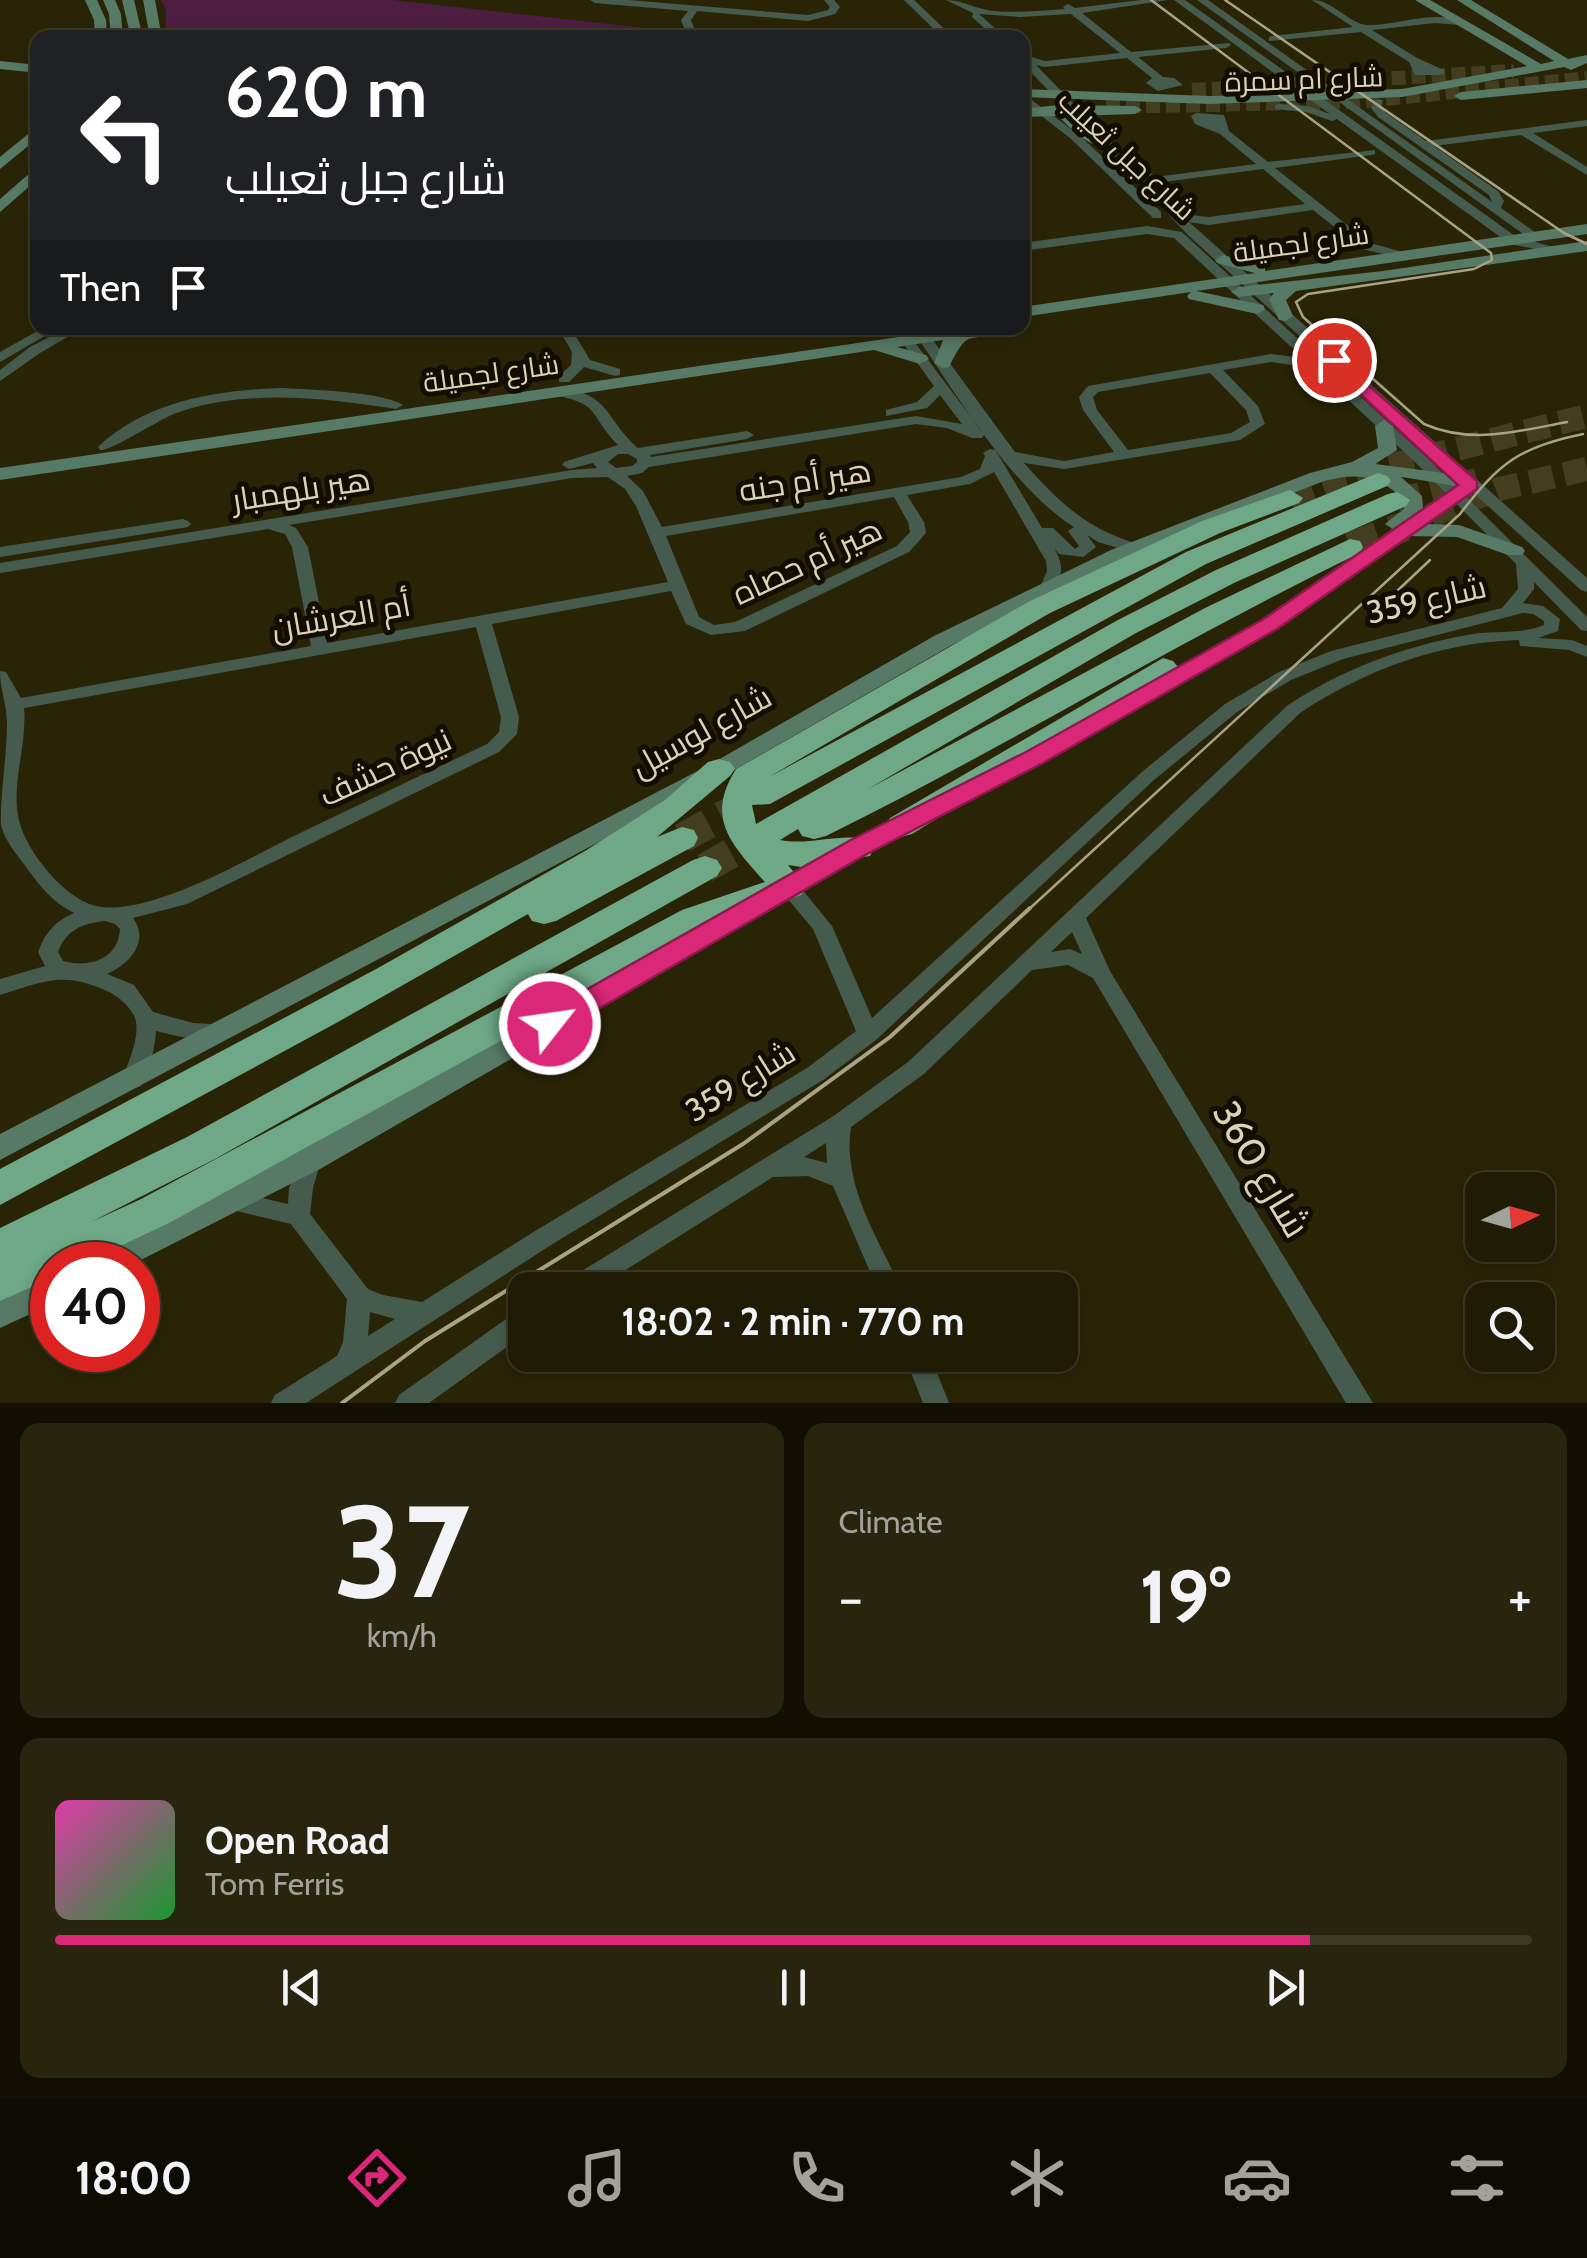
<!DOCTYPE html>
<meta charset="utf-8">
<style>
:root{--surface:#201b04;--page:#28240e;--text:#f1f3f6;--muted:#a2a19a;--line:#3d3926;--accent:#db2777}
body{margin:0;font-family:Cabin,Cairo,sans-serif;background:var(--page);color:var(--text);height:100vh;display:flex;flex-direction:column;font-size:38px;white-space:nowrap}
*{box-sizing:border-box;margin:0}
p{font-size:32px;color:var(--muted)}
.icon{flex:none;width:55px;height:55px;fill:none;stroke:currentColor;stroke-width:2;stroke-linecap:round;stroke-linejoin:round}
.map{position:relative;height:1403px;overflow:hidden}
.side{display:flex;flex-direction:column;gap:20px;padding:20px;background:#120f02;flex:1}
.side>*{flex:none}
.guide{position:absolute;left:30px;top:30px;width:1000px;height:305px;border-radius:20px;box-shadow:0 5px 15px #0003,0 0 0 2px var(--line);background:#202124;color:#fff;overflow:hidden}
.needle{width:65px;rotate:85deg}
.buttons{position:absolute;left:1465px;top:1172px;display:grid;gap:20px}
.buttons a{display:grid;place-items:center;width:90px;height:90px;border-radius:20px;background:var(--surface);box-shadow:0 5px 15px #0003,0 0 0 2px var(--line);font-size:50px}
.speed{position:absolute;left:30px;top:1242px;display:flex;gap:20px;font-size:50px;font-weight:700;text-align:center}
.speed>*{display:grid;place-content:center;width:130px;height:130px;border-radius:50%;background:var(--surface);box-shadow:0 5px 15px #0003,0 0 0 2px var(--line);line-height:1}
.speed .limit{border:15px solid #d22;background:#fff;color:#111}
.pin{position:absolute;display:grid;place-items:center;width:85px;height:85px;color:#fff;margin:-42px;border:5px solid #fff;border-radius:50%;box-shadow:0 2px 10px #0007}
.me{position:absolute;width:110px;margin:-55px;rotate:60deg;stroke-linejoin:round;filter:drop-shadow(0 0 8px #0008)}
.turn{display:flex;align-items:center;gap:35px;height:210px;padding:0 30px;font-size:45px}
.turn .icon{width:130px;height:130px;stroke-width:2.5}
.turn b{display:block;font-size:70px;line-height:85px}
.then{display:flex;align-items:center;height:95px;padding:0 30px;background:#0003;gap:20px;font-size:38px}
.big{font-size:75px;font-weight:700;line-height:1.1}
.side .card{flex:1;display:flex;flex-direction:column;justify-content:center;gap:15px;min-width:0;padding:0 35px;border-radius:20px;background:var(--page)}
.side .dial{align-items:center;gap:0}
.dial b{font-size:130px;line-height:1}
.song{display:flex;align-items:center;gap:30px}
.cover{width:120px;height:120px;border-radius:15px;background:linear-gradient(135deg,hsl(320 70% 55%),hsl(130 70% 35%))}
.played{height:10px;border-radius:5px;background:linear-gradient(90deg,var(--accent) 85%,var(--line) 85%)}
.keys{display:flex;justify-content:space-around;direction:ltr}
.heat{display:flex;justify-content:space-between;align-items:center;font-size:55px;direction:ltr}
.side .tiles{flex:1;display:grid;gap:20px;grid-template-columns:1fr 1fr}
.card:last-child{grid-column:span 2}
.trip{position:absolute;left:508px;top:1272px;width:570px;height:100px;border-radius:20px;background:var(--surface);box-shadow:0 5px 15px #0003,0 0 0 2px var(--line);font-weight:700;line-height:100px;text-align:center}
.tabs{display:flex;height:160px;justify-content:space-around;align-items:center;background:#0d0b02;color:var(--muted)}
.tabs .icon{width:70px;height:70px}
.tabs .current{color:var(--accent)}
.tabs b{font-size:45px;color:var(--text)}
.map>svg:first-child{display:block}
</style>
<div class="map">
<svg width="1587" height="1403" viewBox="0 0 1587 1403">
<rect width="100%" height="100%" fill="#2a2406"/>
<!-- green -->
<path fill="#4e1e42" d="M161,0H393L724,37H166V9Z"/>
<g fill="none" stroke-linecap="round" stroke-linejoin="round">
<!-- secondary-tunnel -->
<g stroke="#443e21" stroke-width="14" stroke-dasharray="14 6" stroke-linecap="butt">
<path d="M1192,90L1514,71"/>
<path d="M1106,107L1358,102L1587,78"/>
</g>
<!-- highway-tunnel-far1 -->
<g stroke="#443e21" stroke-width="24" stroke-dasharray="24 11" stroke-linecap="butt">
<path d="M1290,498L1365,472L1587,416"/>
<path d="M1397,500L1477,480"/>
<path d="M1398,528L1499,489L1587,469"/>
</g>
<!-- highway-tunnel -->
<g stroke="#443e21" stroke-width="30" stroke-dasharray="30 15" stroke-linecap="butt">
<path d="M1350,547L1405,526"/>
<path d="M682,838L756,798"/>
<path d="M705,868L758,838"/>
</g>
<!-- street -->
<g fill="#455b4e" fill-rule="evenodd">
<path d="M590,0H628L808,15L828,10L830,7L824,0H834L840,7L835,14L808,21L697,11L691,20L698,38H688L681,20L688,11L595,3Z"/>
<path d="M904,0H914L954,38H943Z"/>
<path d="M946,0C962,0 976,9 993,11C1016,13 1041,11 1065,9L1063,7L1068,4L1075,8L1141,0H1168L1082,13L1131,52L1229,43L1231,45L1226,48L1138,57L1163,77L1174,78L1183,85L1158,91L1146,83L1152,78L1127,58L1045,67L1036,65L1140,172L1163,176L1256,164L1220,134L1195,124L1191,116L1196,113L1224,115L1229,131L1268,162L1375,150V154L1371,155L1275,168L1370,243L1410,254V260L1362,249L1313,210L1209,225L1189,222L1587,578V592L1581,590L1190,237L1022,63V54L1045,61L1120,53L1071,14L1020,17L979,14L1006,38H995L972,17L973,13ZM1263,169L1305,204L1209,217L1181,214L1148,180L1163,182Z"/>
<path d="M1174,0H1185L1518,238L1533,241L1197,0H1208L1492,202L1489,195L1378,117L1371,108L1375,100H1383L1381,108L1386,113L1426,141L1587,120V126L1533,133L1587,167V175L1521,135L1434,146L1498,191L1504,201L1501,208L1539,235L1541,238L1535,242L1565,250L1559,254L1510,244L1337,119L1332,121L1306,112L1275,109V105L1279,104L1308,106L1330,114Z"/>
<path d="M1312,0C1334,0 1349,25 1369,25C1400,25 1435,9 1464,22L1459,25L1435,23L1372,30L1417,58L1444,70V74L1440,75H1415L1409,62L1361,32L1269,41V37L1272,36L1353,27Z"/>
<path d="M1022,93L1078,134L1161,212V218H1153L1070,138L1022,101Z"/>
<path d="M1022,171L1028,174V181L1022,184Z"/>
<path d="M1147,226L1182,232L1426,457L1587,617V631L1581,630L1534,582V589L1523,603L1543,606L1560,619L1558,631L1538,638L1572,640L1587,646V657L1569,650L1520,646L1519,640C1440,642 1365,670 1300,713L1086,918L1110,971L1373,1403H1346L1093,978L1068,965L1032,970L924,1074L851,1127C842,1185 879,1240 902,1290H878L833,1186L808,1176L773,1177L594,1290H561L564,1282L832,1117L908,1062L1288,705C1343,669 1402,647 1467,635C1492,630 1521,635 1544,625V621L1533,614L1523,613L1343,659L1291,680L1237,712L1154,780L876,1040L823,1080L551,1245L306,1403H271L275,1395L337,1356L343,1342L347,1299L291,1224L224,1208L220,1201L224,1194L232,1191L288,1204L289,1188L302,1153L310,1151L318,1153L321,1160L313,1188L310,1214L368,1289L383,1295L422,1302L535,1231L807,1068L856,1031L813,929L782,892L779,887L782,882H796L832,926L872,1018L1142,772L1225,704L1279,672L1331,651L1502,608L1518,589L1516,564L1416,463L1314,368L1271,362L1223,370L1258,406L1265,424L1240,440L1064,469L1024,463C1061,504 1086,529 1141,545L1143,548L1135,553L1098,542L1087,535L1096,547L1083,557L1059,554L1054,548C1064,565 1063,574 1054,590H1042L1040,587L1047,571L1046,561L994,472L970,484L907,495L924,522L926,533L909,552L745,631L711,635L686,624L671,591L492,624L519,717L517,734L499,752L187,904L133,918C150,941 130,964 107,974L134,985L153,1012L193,1023L228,1025L231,1031L228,1037C204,1043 179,1037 156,1031C155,1049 149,1070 141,1086L133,1089L125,1086L122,1080C128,1063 141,1036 135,1018C130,1006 118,996 107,991C62,971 45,981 0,995V979L45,966L38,952C45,933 55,921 74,913C54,903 42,889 29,871C19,857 5,842 1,825C0,792 7,757 7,724C7,705 0,689 0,671L6,672L21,698L311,646L292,547L285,534L268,529L0,573V563L572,470L597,468L593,463L569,469L562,465L564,462L618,445C588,414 602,404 553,395V389L558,388C611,393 604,418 638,448L747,431L754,435L747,439L650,455L651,457L916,416L962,424L940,395L927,408L886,416V410L917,402L934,386L892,328H904L980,429L984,435L982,438H972L947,428L916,424L649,467L642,473L627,476L643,491L662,527L961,477L980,469L985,456L983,453L990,449L995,450L999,456L1042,528H1053L1075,549L1079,546L1068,531L1074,527C1010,487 954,390 911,328H924L1015,452L1064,461L1114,452L1083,410L1079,397L1088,386L1271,354L1303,358L1174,238L1147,234L1022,251V243ZM1210,373L1246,410L1250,422L1231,433L1128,450L1097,410L1093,397L1098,392ZM618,454H628L637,459V462L632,466L616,468L608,462ZM608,477L625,489L636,506L668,582L327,643L308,547L296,528L289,525L572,478ZM894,497L908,522L910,532L897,546L735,622L714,625L699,617L666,536ZM476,627L501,717L499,732L487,744C424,774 362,803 300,833C251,857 155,914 101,907C69,903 33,859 22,830C7,792 28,748 24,708ZM105,921L115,924L120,929C118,960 89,968 63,961L58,952C66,930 83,923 105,921ZM1072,932L1082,954L1070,949L1051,952ZM826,1143L827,1163L804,1157ZM370,1312L395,1319L368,1336Z"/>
<path d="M43,328L55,330L0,362V352Z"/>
<path d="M67,328H83L40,353L0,381V370L30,347Z"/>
<path d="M558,328H571L590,360L620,369V375L615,376L584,367L569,382H559V376L571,365L572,352Z"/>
<path d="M282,388C311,390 380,391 403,405L396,409C325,398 252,389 182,411C161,417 113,451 100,450L98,447C146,401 218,390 282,388Z"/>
<path d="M183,519L188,521L191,524L188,527L0,557V547Z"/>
<path d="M525,1309V1334L429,1403H395L399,1395L516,1312Z"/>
<path d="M904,1355H930L949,1403H923Z"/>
</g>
<!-- secondary -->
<g fill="#567a65" fill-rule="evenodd">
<path d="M85,0H97L106,20L107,38H95L94,20Z"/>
<path d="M103,0H115L121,14L123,38H111L109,14Z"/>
<path d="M122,0H134L143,38H131Z"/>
<path d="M143,0H155L162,38H150Z"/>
<path d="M1415,0H1430L1541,64L1554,61L1457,0H1471L1568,59L1587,55V63L1571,70L1564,67L1402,97L1209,104L1022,97V89L1209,96L1402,89L1527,66Z"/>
<path d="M0,61L38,65V73L0,69Z"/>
<path d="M1587,80V88L1461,100L1454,96L1461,92Z"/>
<path d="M1058,105L1135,106L1142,110L1135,114L1074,116L1099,138L1112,141V147C1088,148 1075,132 1058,116L1022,117V109Z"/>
<path d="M38,126V138L0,169V157Z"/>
<path d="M38,166V179L0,212V199Z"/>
<path d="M1587,224V234L1196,291L1263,305L1265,309L1257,314L1189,299L1187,296L1191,292L1022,317V307L1255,273L1217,263L1215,260L1223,255L1265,266V271Z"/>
<path d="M1587,241V251L1296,291L1286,300L1293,316L1285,321L1279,320L1269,299L1274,293L1239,297L1231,292L1239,287L1383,271Z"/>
<path d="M960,328H999C969,349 972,321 949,367L943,368L934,363L943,340L897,347L926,355L929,359L920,364L874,350L0,480V468Z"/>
<path d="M1384,420L1393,426L1397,450L1375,464L1467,476L1480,485L1426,524L1459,525L1522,547L1525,551L1522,555H1508L1457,537L1410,536L1277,630L1039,764H1023L1019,759L1023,754L1261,620L1393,529L1385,524L1404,509L1405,501C1379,475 1359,472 1324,481L1125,558L950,646L727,774L0,1160V1134L711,764L934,636L1111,550L1310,473L1352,462L1378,448L1375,426ZM1401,477L1408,478L1456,486L1423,508L1422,496Z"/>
<path d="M914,812L923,814L926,820L923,826L867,854L320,1169L131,1265H86L90,1256L300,1151L849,842Z"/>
<path d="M52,1275V1304L0,1328V1299Z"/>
</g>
<!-- highway -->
<g fill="#6ea887" fill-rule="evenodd">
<path d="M1378,473L1387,476L1391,481L1387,486L1206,564L770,804L752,805L756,824L1116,621L1216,570L1388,494L1397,492L1410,500L1406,506L1236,582L1136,633L868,789L1205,608L1350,539L1360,541L1363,547L1360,553C1178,641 1006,747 826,836L814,839L802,836L798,829L780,840C810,846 841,832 870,840L874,848L870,856L801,867L788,865L806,887L801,895L706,928L169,1223L80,1265H52V1278L0,1301V1228L187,1137L693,860L705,856L717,860L722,868L717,876L215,1159L91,1222L141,1199L682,910L765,882C731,844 705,818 736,769L1030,601L1202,521L1290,490L1303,498L1299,503L1220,533L1050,613L769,777L1186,552Z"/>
<path d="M1163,658L1173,661L1178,667L1173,673L912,834L901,837L890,834L885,826L890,818Z"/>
<path d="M719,759L730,762L735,769L730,776L657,837L682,827L694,830L698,838L694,846L556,921L544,924L532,921L528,914L338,1022L0,1205V1169L378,968L585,851L665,800L708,762Z"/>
</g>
<!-- tram-far1 -->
<g stroke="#a9a386" stroke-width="2.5">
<path d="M1151,0L1491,253L1492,260L1474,269L1308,294L1296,302L1303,317L1424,424C1472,445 1518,431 1567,422"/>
<path d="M1225,0L1564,233L1587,244"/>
<path d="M1379,608L1430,560"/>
<path d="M1027,911L1460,514C1499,463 1519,447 1583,434"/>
</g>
<!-- tram -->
<path stroke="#a9a386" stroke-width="4" d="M342,1403L425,1341L743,1144L890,1037L1030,908"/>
</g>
<!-- route -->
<path fill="#db2777" stroke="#8e194d" stroke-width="2.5" d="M1334,355L1477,481V489L1277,629L1043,763L867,854L560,1031L550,1034L540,1031L536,1024L540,1016L849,841L1026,752L1262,620L1458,485L1328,364V357Z"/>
<g text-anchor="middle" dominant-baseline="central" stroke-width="10" stroke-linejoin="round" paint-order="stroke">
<!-- far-street labels -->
<g font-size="28" fill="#d9d3b7" stroke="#120d00">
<text transform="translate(1304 79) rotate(-2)">شارع ام سمرة</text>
<text transform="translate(1127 155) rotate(43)">شارع جبل ثعيلب</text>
<text transform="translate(1301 243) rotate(-8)">شارع لجميلة</text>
<text transform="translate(491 373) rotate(-8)">شارع لجميلة</text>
</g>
<!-- street labels -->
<g font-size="32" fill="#d9d3b7" stroke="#120d00">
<text transform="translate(805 480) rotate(-9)">هير أم جنه</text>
<text transform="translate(301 489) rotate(-9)">هير بلهمبار</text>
<text transform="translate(807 561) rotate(-25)">هير أم حصاه</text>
<text transform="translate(1426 599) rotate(-13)">شارع 359</text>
<text transform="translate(341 616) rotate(-10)">أم العرشان</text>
<text transform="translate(701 731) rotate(-29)">شارع لوسيل</text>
<text transform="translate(385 767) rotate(-25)">نيوة حشف</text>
<text transform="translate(740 1081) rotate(-32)">شارع 359</text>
</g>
<!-- near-street labels -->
<g font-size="38" fill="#d9d3b7" stroke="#120d00">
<text transform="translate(1262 1169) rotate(59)">شارع 360</text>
</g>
</g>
</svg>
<div class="buttons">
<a><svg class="needle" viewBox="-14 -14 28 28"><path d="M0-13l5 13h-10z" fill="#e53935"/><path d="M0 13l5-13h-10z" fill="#a2a19a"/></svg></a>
<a><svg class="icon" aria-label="search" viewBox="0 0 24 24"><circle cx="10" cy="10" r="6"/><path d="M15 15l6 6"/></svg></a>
</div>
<div class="speed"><div class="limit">40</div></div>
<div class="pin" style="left:1334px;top:360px;background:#d93025"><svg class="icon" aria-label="arrive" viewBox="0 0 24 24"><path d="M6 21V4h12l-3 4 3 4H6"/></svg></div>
<svg class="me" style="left:550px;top:1024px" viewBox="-20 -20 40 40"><circle r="17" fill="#db2777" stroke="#fff" stroke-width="3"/><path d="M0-11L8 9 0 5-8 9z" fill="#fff"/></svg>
<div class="trip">18:02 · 2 min · 770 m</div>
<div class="guide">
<div class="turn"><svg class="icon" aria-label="left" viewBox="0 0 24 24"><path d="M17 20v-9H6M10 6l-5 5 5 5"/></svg><div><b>620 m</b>شارع جبل ثعيلب</div></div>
<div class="then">Then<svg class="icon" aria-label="arrive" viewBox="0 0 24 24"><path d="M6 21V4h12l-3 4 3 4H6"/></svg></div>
</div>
</div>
<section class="side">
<div class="tiles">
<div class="card dial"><b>37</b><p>km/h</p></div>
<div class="card"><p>Climate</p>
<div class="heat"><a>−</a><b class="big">19°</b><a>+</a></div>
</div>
<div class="card">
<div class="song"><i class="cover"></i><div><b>Open Road</b><p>Tom Ferris</p></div></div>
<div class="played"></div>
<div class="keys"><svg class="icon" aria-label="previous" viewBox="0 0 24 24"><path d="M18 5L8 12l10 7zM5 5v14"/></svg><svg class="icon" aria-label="pause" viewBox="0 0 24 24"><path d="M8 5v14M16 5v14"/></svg><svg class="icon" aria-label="next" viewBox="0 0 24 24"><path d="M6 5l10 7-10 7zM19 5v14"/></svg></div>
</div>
</div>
</section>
<nav class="tabs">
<b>18:00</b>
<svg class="icon current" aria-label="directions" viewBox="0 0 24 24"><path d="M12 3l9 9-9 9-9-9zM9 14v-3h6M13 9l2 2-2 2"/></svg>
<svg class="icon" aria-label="music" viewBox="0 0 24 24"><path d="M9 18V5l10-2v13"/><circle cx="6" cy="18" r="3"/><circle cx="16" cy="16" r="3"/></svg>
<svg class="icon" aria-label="phone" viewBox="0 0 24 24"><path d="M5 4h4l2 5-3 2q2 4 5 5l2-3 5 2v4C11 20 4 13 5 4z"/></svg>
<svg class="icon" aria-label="climate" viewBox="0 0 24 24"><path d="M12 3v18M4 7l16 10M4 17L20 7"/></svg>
<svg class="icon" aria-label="car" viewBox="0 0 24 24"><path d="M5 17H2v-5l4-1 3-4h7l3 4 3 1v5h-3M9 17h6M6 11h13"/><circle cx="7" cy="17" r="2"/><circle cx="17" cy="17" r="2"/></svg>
<svg class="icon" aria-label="filters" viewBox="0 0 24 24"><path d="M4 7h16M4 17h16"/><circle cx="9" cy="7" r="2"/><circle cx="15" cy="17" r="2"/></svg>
</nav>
